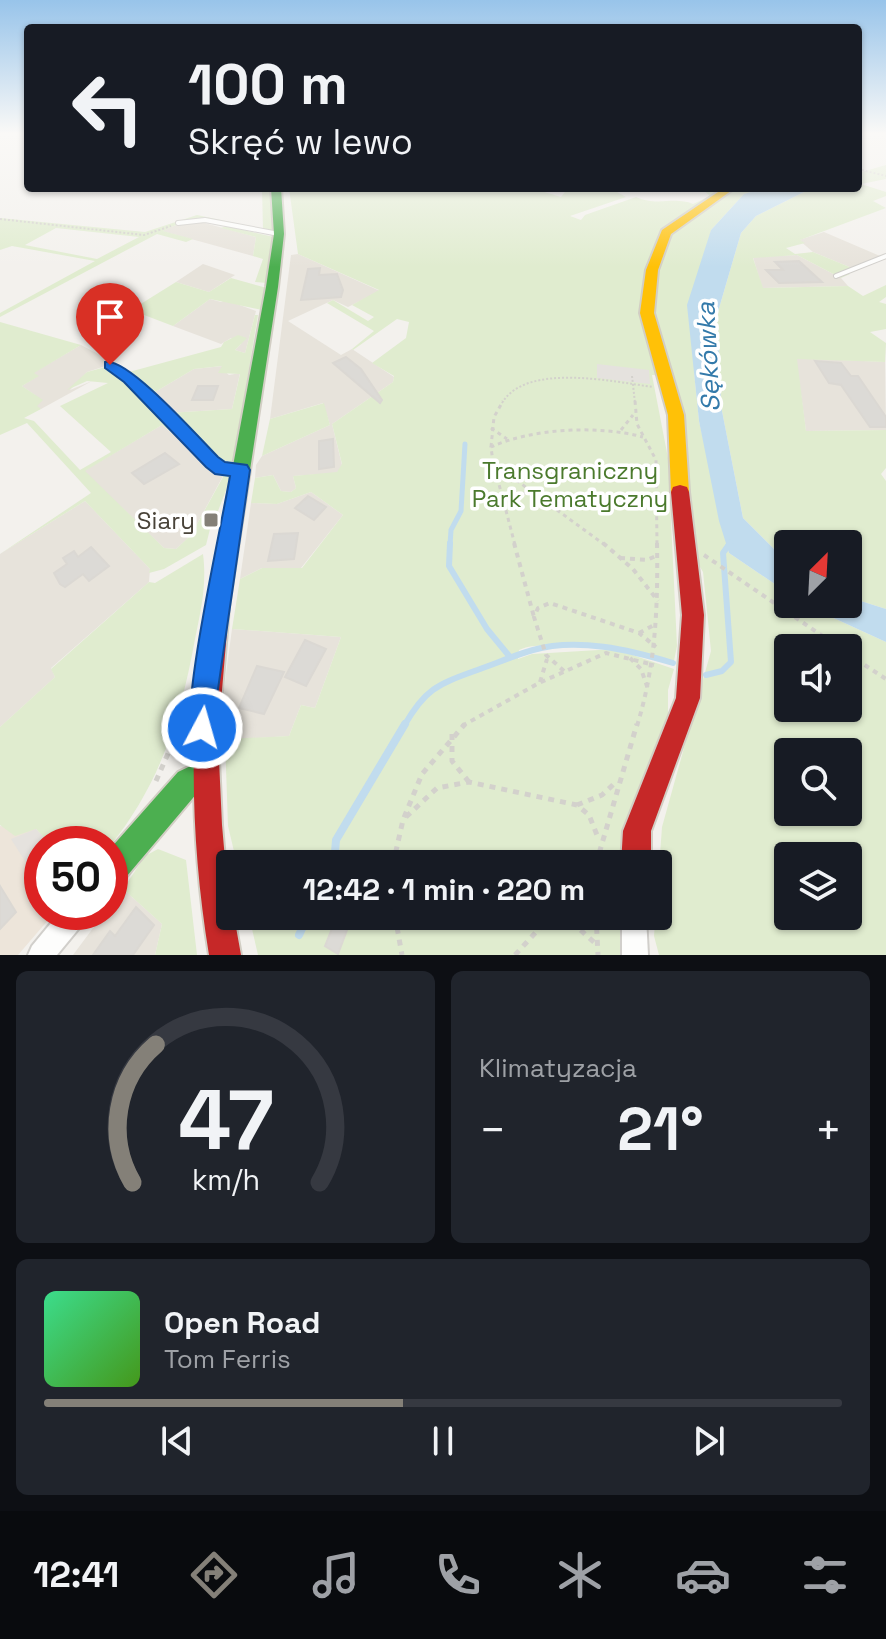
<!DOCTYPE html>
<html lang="pl">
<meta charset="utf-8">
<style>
:root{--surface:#171b24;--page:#20242c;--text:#f1f3f6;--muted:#9ea1a6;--line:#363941;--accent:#848078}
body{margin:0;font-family:"Space Grotesk",sans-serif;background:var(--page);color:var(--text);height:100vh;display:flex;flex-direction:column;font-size:30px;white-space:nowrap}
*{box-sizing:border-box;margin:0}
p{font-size:26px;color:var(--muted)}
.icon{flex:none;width:44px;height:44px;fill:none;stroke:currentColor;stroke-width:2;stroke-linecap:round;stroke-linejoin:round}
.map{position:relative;height:955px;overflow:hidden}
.panel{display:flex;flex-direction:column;gap:16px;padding:16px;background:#0d0f14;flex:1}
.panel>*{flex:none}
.guide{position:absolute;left:24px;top:24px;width:838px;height:168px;border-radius:8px;box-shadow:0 2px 6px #0004;background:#171b24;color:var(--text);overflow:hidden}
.needle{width:52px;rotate:24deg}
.controls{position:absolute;left:774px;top:530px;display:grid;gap:16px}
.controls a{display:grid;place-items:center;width:88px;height:88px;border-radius:8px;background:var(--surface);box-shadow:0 2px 6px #0004;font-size:40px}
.speed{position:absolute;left:24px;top:826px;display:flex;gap:16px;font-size:40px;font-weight:700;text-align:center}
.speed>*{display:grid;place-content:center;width:104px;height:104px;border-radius:50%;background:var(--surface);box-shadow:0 2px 6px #0004;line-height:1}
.speed .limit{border:12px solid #d22;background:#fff;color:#111}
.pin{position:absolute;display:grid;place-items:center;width:68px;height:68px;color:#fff;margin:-82px -34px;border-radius:50% 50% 50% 0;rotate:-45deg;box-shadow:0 0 8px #0007}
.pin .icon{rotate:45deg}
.me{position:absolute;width:88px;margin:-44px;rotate:6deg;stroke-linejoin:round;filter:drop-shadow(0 0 6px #0008)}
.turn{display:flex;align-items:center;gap:28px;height:168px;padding:0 32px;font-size:36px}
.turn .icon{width:104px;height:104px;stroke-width:2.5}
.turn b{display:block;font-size:56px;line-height:68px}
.big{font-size:60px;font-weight:600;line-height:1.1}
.panel .tile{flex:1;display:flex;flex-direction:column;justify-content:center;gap:12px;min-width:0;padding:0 28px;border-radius:12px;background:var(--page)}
.panel .dial{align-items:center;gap:0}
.dial svg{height:208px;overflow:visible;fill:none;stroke:var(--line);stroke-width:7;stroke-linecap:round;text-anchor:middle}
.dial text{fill:var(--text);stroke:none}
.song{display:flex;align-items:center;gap:24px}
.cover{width:96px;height:96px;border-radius:12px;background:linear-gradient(135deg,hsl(150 70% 55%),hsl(100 70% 35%))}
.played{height:8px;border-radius:4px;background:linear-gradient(90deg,var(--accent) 45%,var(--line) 45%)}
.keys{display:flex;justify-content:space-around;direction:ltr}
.heat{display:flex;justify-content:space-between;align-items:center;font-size:44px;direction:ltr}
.panel .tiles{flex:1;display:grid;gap:16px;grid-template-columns:1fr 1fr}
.tile:last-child{grid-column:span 2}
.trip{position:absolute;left:216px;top:850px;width:456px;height:80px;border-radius:8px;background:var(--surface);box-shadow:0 2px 6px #0004;font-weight:600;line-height:80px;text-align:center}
.tab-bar{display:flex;height:128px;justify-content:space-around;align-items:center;background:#090b0e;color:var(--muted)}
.tab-bar .icon{width:56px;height:56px}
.tab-bar .active{color:var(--accent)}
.tab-bar b{font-size:36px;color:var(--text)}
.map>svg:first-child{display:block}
</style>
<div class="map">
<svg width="886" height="955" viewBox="0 0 886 955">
<rect width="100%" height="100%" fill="#f3f1ed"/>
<!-- residential -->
<g fill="#e7e3db">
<path d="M201,222L256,237L253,256L162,231L178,224Z"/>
<path d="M824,232L880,256L852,268L813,252L799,240Z"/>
<path d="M298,254L380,291L348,307L333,300L288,321L341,355L352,349L394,377L393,382L332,424L342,465L337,473L293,476L296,488L291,492L281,491L273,475L255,478L256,465L262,456L330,425L323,403L270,419L291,255Z"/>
<path d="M797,255L841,278L848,286L762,288L753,257Z"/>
<path d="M203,264L235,275L209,292L176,282Z"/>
<path d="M210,299L221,302L226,300L256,311L245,353L235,350L241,344L231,338L221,344L173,326Z"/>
<path d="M81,345L115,363L87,372L70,390L92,381L41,409L36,407L35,395L22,386L38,376L33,373Z"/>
<path d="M796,358L885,362L886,430L806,431Z"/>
<path d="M223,366L222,369L229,375L240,373L232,409L168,413L150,395L194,369Z"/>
<path d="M162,425L223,476L191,535L176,549L164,548L84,471Z"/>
<path d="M311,492L343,515L301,568H262L240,579L251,503L277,504Z"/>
<path d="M85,501L150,569L149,582L51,668L55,677L0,727V554Z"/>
<path d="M232,629L341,637L315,708L301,705L289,736L225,740L224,689Z"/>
<path d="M123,889L162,924L155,955H73L105,912H110V905Z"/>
</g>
<!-- commercial -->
<path fill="#ede5da" d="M0,826L36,829L50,844H42V912H55L18,955H0Z"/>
<!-- green -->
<g fill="#e0eccf" fill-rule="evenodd">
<path d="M886,165V179L861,184L886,192V196L873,201L886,208L800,240L805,243L786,248L795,254L813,252L852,268L845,272L850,274L841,278L797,255L753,258L763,288L848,286L863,296L886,285V297L879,302L886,304V329L870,332L886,343L885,362L797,359L806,431L886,430V468L881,474L886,481V609L848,597V544H788V563L743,518L721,406L719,349L715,322L741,233L756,216L812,188H858V173Z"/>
<path d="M262,188H272L274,232C237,225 197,211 163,231L193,239L186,242L157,234L0,317V313L95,261L12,246L0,250V218L145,232L197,215L263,229ZM56,228L139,237L97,259L25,245Z"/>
<path d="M289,188H541L538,190L561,197L568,188H610L626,197L570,216L581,220L585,215L636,197C658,207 674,196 693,204L710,196L702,189L727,188L660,237L653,256C677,220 703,215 733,188H764L744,194L711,230L694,372L699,421L729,553L788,593V604H803L886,642V955H659L654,936L662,827L711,651L703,572L689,548L668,376L652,375L668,458L677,646L674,661C631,647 594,643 550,645C539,646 529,645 519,650L518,659L532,654L615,649L674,669L668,690V735L626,864H237L228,826L225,739L289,736L301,705L315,708L341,637L232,629L240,579L262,568H302L343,515L311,492L277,504L251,503L255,478L273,475L281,491L291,492L296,488L293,476L337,472L342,464L332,424L393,382L394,376L372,363L406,338L409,322L397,319L353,350L352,349L374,331L327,303L333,300L368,321L374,317L352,305L379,290L298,254ZM788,648H848V708H788ZM788,752H848V812H788ZM788,856H848V916H788Z"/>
<path d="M226,226L274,237L268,283L255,282L263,259L253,256L256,237L221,228Z"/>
<path d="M231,278L267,288L262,310L210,299L173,326L131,310L176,282L209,292Z"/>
<path d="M255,315H258L233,463L224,464L168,413L232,409L240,374L218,373L222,366L194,369L150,395L129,372L221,347L224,342L238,335L247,338L235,350L245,353Z"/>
<path d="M0,322L81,345L34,373L39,376L22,386L43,400L37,406L41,409L24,418L34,421L80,470L111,452L60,406L108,383L87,381L67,390L87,372L109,366L216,467L162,425L85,471L164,548L176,549L191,535L223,477L221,474L232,475L218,511L208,515L205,525H211L206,545L164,569L149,573L150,569L85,501L0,554L91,493L27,423L0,435Z"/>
<path d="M324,403L330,425L262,456L270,419Z"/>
<path d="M203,554C207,584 201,610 195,639C181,717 160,784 110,846L50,844L36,829L15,836L0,825V727L55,677L51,669L149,582L155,583Z"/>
<path d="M158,849L186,860L197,955H155L162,924L123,889L145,856Z"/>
<path d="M249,916H622L624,955H258Z"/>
</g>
<!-- parking -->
<g fill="#e5e2de">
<path d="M597,364L649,370L650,384L597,378Z"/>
<path d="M36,829L50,844H42V888L11,839Z"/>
</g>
<!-- water -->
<g fill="#c1dcee">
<path d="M764,188H812L756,216L741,233L715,322L719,349L721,406L743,518L788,563V593L729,553L719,521L699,421L687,305L711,230L744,194Z"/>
<path d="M848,597L886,609V642L803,604H848Z"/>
</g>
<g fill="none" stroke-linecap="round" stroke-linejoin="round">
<!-- stream-far2 -->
<g stroke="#c1dcee" stroke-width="5">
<path d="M450,545L451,530L461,511L465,444"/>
<path d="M728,545L730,542"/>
</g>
<!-- stream-far1 -->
<g stroke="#c1dcee" stroke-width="6">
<path d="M450,543L449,566L487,629L510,657"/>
<path d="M706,675L722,671L731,662L723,553L730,543"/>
<path d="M404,726C426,687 439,684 480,669C497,663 515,655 533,650C577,637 630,650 673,663"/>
</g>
<!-- stream -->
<g stroke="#c1dcee" stroke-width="8">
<path d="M334,864L336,840L405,724"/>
<path d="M299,935L308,916"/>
</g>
</g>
<!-- building -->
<g fill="#dcdad6" stroke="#dbd8d3" stroke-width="2">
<path d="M799,261L822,282L779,283L766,270H783L775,262Z"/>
<path d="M320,268L319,275L337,274L343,290L341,297L301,300L308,269Z"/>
<path d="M346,357L361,369L382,400L380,403L333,363Z"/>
<path d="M815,361L841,363L851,376H858L886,417V427H870L841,385L829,383Z"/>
<path d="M198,386H218L213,400H192Z"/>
<path d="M333,439L334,467L319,469V441Z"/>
<path d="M165,453L179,464L144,484L132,473Z"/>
<path d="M308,496L326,507L314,520L295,508Z"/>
<path d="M298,533L294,559L268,561L274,534Z"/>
<path d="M91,547L109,566L89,581L83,574L65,587L60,584L54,573L67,564L63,558L74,551L78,557Z"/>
<path d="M305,640L326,649L306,686L285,677Z"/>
<path d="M257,666L284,672L264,714L239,708Z"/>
<path d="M0,886L16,912L0,929Z"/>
<path d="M136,907L154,925L133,955H93L110,931L115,936Z"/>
<path d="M337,916L350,922L338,954L325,946Z"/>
</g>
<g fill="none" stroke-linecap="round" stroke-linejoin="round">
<defs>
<g id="lane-far2">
<path d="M178,223L205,220L279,234"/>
<path d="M836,276L886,256"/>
</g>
<path id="lane-far1" d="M110,365L153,403"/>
<path id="lane" d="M151,401L212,462L221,469H238"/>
<g id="street">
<path d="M60,912H88L85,921L57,955H28L32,946Z"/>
<path d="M622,916H646L648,955H622Z"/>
</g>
<g id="fast">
<path d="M271,188H281L284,234L278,287L229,607L226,614L218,617L210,614L207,607L266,287L274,234Z"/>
<path d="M201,761L211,764L214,774L211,784L198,792L121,883L110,887V849L178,772Z"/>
</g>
<path id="slow" d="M724,188H735L671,234L658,270L654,313L684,415L689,492L687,497H673L671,492L668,415L640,313L646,270L662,230Z"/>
<g id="jam">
<path d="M680,485L687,487L689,492L704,615L700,698L651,831V864H621L623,831L676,698L682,615L671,492L673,487Z"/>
<path d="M218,597L226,600L229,607L218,738L222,825L230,916H234L241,955H209C190,838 188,724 207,607L210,600Z"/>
</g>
</defs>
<!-- lane-far2 casing -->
<use href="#lane-far2" stroke="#d1cfcb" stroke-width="6"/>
<!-- lane-far1 casing -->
<use href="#lane-far1" stroke="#d1cfcb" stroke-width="8"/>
<!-- lane casing -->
<use href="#lane" stroke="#d1cfcb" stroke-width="11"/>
<!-- street casing -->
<use href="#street" stroke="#d1cfcb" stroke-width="4"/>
<!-- fast casing -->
<use href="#fast" stroke="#d2cec4" stroke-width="4"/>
<!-- slow casing -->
<use href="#slow" stroke="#d2cec4" stroke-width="4"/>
<!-- jam casing -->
<use href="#jam" stroke="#d2cec4" stroke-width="4"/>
<!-- path-far3 -->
<g stroke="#d3d1cc" stroke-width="2" stroke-dasharray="2 2" stroke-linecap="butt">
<path d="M858,169L886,176"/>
<path d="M0,219L144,235L171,226"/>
<path d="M632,376L635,403"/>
<path d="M502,403C526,362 615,382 653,387"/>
</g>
<!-- path-far2 -->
<g stroke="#d3d1cc" stroke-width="3" stroke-dasharray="4 4" stroke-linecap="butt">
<path d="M635,401L637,424L656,460L657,545"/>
<path d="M491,428L507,439"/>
<path d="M621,430L633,415"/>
<path d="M491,447L494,417L503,401"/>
<path d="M493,462L504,503"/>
<path d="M532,492L493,462L491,447C533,428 599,425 643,437"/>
<path d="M515,545L504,503C513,494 522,492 535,494L605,545"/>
</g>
<!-- path-far1 -->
<g stroke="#d3d1cc" stroke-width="4" stroke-dasharray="5 5" stroke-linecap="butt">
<path d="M514,543L534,617"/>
<path d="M603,543L633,569L658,601"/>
<path d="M704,555L840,648"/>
<path d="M620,558L647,560L658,555"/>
<path d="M639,633L656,624"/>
<path d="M848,654L886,679"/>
<path d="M630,658L641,669L648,689"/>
<path d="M564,671L546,655L534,617L538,608L550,603L639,633L656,647"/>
<path d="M540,682L547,659"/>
<path d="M180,726L182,722"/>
<path d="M462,726L539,683L606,653L654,665"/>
<path d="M637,726C656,664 658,606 657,543"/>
</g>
<!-- path -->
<g stroke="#d3d1cc" stroke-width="5" stroke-dasharray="6 6" stroke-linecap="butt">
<path d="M452,734V761L469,782"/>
<path d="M156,781L181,724"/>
<path d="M577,805L602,795L617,781"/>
<path d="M406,817L437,788L469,782L577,805L589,815L599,840"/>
<path d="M393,864L403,820L422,774L465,724"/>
<path d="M596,864L637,724"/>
<path d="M395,916L402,955"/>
<path d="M596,916L598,955"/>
<path d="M515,955L548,919L575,925L596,944"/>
</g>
<!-- lane-far2 -->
<use href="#lane-far2" stroke="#fdfdfc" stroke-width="4"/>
<!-- lane-far1 -->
<use href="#lane-far1" stroke="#fdfdfc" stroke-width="5"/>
<!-- lane -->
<use href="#lane" stroke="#fdfdfc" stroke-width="7"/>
<!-- street -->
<use href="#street" fill="#fdfdfc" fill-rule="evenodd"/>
<!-- fast -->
<use href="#fast" fill="#4caf50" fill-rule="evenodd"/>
<!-- slow -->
<use href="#slow" fill="#ffc107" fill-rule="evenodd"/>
<!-- jam -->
<use href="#jam" fill="#c62828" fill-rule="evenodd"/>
</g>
<!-- sky -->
<linearGradient id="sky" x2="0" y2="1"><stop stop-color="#98c4ea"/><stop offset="0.5" stop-color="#faf9f7"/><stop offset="1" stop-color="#faf9f7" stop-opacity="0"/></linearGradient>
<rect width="886" height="267" fill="url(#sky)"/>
<!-- route -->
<path fill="#1a73e8" stroke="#114b97" stroke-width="2" d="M105,362C128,357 199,438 218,457L225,462L247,465L250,470L211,737L202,741L192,737C180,708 223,519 230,476L215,474L206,467L124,382L105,368Z"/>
<!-- markers -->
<rect fill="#848078" stroke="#fff" stroke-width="3" x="203" y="512" width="16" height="16" rx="4"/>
<g text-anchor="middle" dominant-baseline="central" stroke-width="7" stroke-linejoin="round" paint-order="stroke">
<!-- park labels -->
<g font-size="24" fill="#4b7a2d" stroke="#fff">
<text x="570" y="470">Transgraniczny<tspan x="570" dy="28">Park Tematyczny</tspan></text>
</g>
<!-- poi labels -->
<g font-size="24" fill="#494339" stroke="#fff" text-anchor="end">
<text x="195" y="520">Siary</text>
</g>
<!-- water labels -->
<g font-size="26" font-style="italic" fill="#337aaa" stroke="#fff">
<text transform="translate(708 357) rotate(-93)">Sękówka</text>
</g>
</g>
</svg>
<div class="controls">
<a><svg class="needle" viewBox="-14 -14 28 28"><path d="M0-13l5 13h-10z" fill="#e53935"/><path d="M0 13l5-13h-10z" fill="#9ea1a6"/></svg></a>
<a><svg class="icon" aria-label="sound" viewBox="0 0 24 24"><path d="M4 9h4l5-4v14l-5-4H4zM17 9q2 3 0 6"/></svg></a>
<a><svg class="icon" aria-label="search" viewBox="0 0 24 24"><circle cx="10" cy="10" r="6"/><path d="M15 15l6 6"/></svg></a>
<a><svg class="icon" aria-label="layers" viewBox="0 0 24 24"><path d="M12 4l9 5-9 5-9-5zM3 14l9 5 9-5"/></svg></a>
</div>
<div class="speed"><div class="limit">50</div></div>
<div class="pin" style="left:110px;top:365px;background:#d93025"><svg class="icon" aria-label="arrive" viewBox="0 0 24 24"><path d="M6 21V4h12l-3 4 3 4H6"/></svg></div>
<svg class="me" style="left:202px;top:728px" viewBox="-20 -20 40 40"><circle r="17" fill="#1a73e8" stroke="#fff" stroke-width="3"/><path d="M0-11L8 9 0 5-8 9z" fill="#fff"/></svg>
<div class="trip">12:42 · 1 min · 220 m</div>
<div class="guide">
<div class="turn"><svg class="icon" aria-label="left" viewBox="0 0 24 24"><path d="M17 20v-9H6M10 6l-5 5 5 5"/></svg><div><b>100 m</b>Skręć w lewo</div></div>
</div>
</div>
<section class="panel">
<div class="tiles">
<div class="tile dial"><svg viewBox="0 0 100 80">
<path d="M14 69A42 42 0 1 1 86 69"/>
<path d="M14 69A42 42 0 0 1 23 16" stroke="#848078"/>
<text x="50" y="56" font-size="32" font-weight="700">47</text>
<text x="50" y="72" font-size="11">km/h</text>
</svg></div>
<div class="tile"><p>Klimatyzacja</p>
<div class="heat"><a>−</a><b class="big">21°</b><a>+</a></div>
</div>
<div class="tile">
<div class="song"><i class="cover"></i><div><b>Open Road</b><p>Tom Ferris</p></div></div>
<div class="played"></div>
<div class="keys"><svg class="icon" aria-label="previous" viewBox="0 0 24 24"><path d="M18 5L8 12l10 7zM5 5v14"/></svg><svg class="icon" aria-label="pause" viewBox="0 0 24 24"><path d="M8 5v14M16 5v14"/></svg><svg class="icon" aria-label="next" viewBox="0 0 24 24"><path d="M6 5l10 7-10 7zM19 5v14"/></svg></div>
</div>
</div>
</section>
<nav class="tab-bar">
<b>12:41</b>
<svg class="icon active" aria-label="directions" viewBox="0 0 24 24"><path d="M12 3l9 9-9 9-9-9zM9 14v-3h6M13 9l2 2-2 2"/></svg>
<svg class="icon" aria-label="music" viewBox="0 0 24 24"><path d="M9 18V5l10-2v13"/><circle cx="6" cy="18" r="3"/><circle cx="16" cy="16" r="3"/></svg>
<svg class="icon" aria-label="phone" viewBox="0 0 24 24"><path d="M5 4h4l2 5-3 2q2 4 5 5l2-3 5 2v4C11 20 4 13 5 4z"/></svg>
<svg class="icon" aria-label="climate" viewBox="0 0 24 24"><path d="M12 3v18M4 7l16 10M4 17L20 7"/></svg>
<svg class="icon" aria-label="car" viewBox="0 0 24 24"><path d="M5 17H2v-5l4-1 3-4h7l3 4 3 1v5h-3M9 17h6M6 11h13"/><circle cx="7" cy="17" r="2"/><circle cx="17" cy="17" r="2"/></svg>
<svg class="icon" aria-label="filters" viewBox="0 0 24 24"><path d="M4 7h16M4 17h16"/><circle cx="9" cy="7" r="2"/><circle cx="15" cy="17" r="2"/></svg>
</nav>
